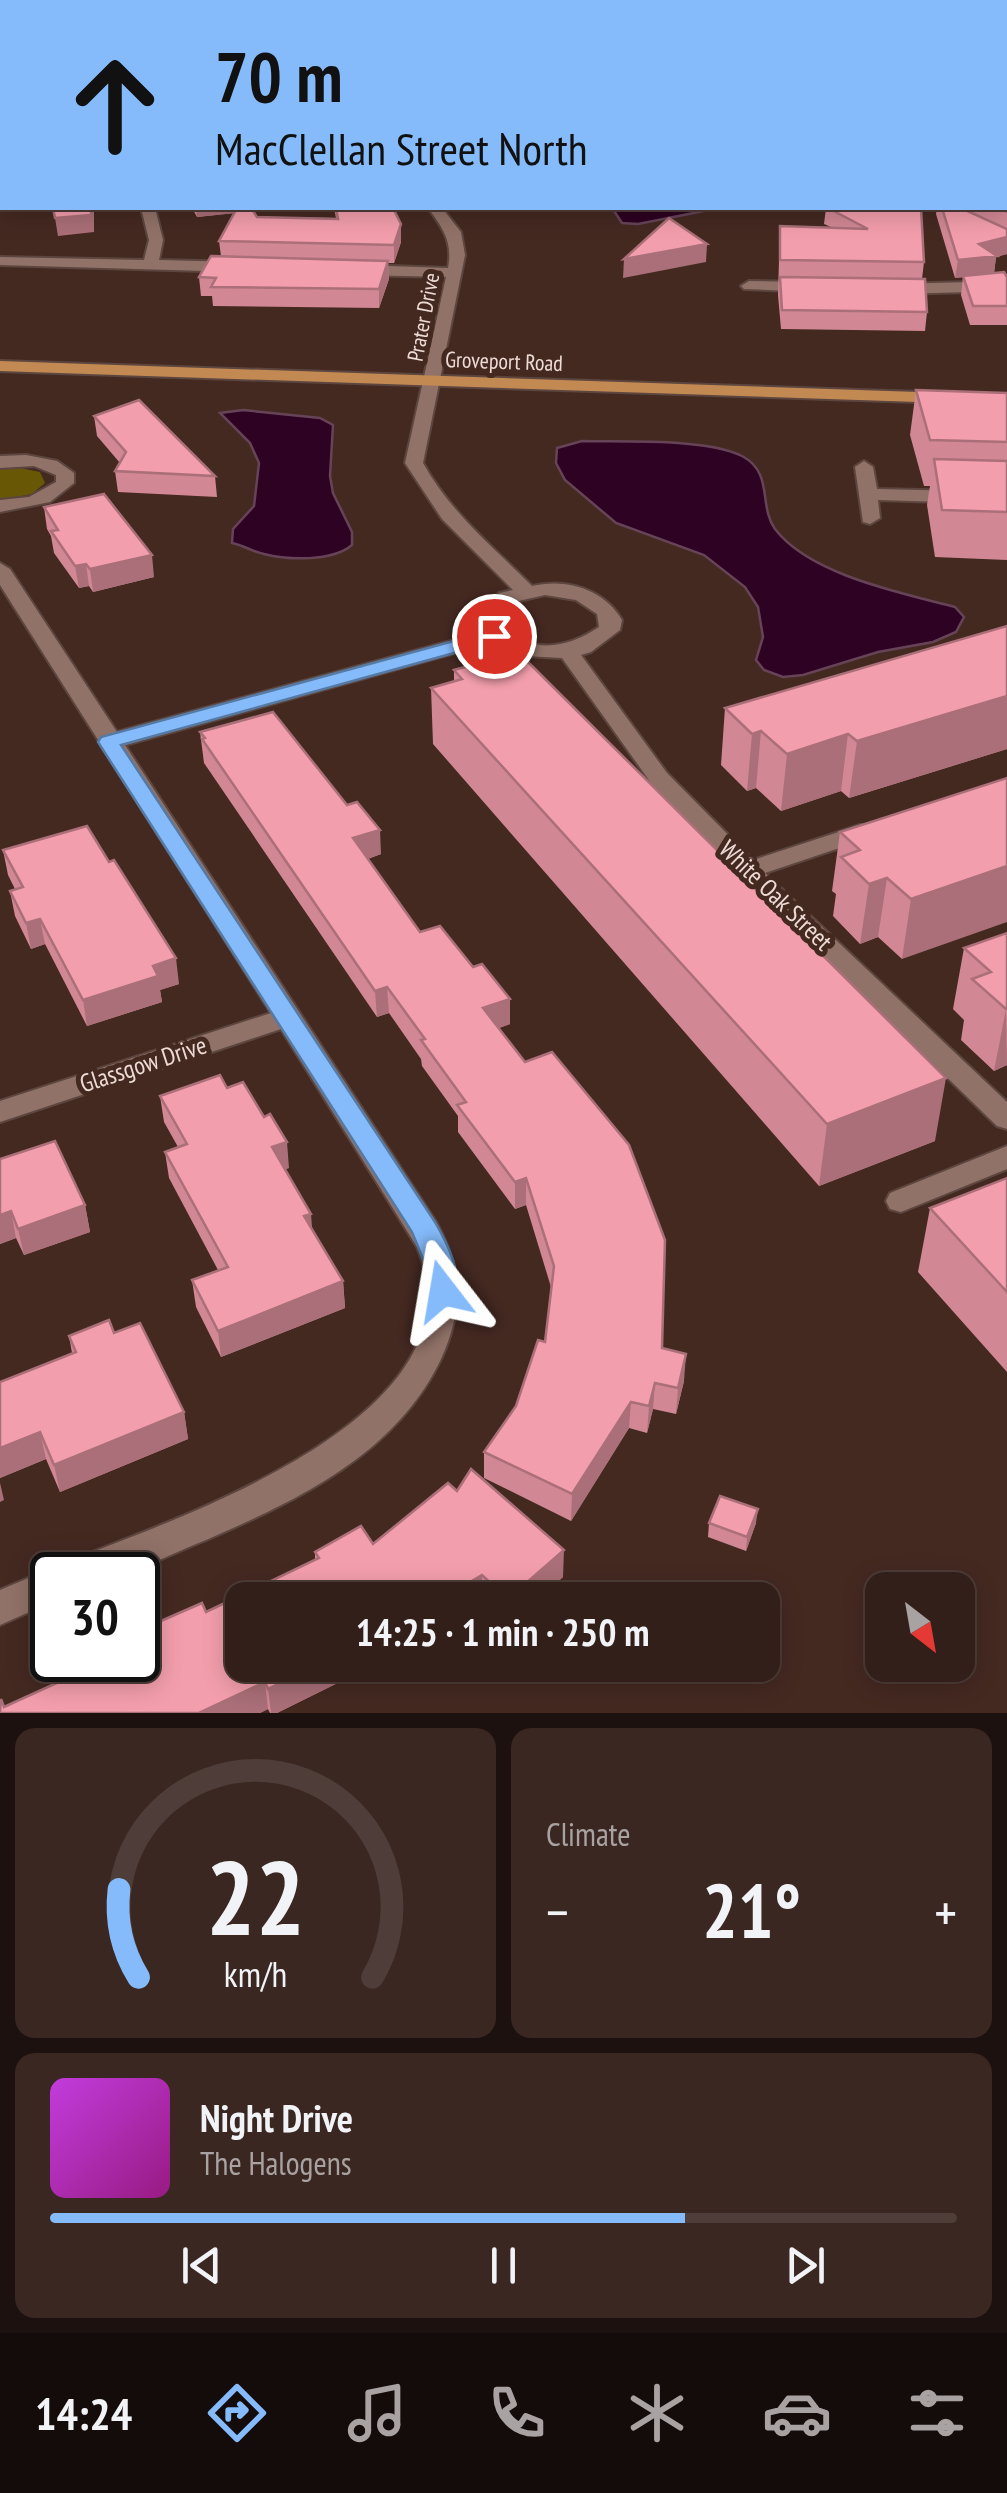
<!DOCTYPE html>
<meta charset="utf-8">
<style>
:root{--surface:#331f19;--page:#3b2722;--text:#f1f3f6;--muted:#a9a2a2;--line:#4e3d38;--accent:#85bbfb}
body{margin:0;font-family:"PT Sans Narrow",sans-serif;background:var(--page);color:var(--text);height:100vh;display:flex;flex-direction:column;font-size:38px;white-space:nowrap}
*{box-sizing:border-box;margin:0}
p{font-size:32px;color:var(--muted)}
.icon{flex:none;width:55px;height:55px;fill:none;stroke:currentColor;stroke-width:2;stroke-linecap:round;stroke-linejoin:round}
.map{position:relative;height:1713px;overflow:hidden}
.details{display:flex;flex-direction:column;gap:15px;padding:15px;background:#1c110e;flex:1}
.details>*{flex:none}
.guide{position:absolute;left:0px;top:0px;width:1008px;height:210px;box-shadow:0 5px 25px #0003,0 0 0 2px var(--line);background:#85bbfb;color:#111;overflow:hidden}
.needle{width:65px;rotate:149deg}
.fabs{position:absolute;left:865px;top:1572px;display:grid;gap:20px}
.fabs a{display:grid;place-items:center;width:110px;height:110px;border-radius:20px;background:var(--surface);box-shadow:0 5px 25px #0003,0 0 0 2px var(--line);font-size:50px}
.speed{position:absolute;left:30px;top:1552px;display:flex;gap:20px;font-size:50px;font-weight:700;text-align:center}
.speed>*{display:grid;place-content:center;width:130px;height:130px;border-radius:50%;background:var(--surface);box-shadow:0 5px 25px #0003,0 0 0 2px var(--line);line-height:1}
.speed .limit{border:5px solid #111;border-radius:15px;background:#fff;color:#111}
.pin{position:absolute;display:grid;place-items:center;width:85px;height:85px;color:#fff;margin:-42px;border:5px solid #fff;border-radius:50%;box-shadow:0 2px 10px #0007}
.me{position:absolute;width:110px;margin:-55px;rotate:346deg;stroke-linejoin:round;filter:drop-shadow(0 0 8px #0008)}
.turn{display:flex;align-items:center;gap:35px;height:210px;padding:0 50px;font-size:45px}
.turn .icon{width:130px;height:130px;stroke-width:2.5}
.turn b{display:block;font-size:70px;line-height:85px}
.big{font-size:75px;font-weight:700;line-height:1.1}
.details .widget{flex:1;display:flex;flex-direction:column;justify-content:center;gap:15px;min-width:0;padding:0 35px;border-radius:20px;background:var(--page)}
.details .dial{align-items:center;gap:0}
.dial svg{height:260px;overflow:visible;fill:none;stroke:var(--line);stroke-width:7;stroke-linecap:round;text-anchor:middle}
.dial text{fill:var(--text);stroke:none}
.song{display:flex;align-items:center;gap:30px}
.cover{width:120px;height:120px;border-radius:15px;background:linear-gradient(135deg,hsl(290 70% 55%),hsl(310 70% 35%))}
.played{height:10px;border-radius:5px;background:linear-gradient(90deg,var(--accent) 70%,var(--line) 70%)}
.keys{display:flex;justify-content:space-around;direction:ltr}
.heat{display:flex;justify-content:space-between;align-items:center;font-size:55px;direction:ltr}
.details .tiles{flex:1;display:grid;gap:15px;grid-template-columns:1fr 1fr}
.widget:last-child{grid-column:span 2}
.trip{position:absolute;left:225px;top:1582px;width:555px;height:100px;border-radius:20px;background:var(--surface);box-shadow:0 5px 25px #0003,0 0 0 2px var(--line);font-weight:700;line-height:100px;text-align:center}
.tab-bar{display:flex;height:160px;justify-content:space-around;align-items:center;background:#140c0a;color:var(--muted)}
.tab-bar .icon{width:70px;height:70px}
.tab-bar .selected{color:var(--accent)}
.tab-bar b{font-size:45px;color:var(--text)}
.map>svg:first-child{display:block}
</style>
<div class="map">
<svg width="1007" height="1713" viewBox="0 0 1007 1713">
<rect width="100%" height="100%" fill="#442921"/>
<!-- green -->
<path fill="#685705" d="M20,468L40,472L45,483L32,494L0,500V469Z"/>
<!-- water -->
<g fill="#2d0222" stroke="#674358" stroke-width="2.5">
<path d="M612,208H719L638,224L622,223Z"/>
<path d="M243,410L320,418L333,425L330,476L333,493L352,532V545C332,562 288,560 264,554C253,552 243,545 232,543L233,529L254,506L259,463L250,443L220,413Z"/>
<path d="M582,441C624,442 706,438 742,456C774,473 758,505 775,529C810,575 902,593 955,607L964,617L956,632L933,642L878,652L803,675L783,677L764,670L756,660L763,637L758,607L745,587L704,555L616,523L565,480L556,463L557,448Z"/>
</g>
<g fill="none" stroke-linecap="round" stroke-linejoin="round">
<defs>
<g id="minor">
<path d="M141,208H155L163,240L159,260L239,262L247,267L239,272L0,265V257L144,260L149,240Z"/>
<path d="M428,208H442L461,232L465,255L423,463C450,512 493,547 532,586C566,578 604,589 622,620L620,630L591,652L581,655L667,773L753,860L860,825H878L881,830L878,835L765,873L1007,1102V1129L997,1126L739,875L651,783L562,658L526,656L494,642L125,745L436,1222C462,1269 464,1309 441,1359C396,1454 298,1500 206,1540C178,1551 149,1566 121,1574C101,1579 74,1575 52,1575V1602L0,1625V1590L52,1568L60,1571L64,1563C174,1519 490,1417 417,1247L281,1029L0,1122V1101L271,1013L0,585V563L10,569L117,732L484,632L479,626V611L499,593L513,590L442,519L405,463L446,277L358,275L350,270L358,265L448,268C453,242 443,228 428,208ZM545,595L576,600L597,614L599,627C566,649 530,655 501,624L500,613L514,602Z"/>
<path d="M1007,276V286L972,292L893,294L885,289L893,284L972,282Z"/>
<path d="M749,281L813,282L821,287L813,292L744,289L741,286Z"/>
<path d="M26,455L57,461L74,473V483L50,502L0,512V500L29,497L56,482V475L34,466L0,468V456Z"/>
<path d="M864,461L873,467L877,489L1007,492V504L878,500L880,518L870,524L863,522L855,467Z"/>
<path d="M1007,1146V1169L901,1212L890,1209L886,1201L890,1193Z"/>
</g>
<path id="major" d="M0,361L1007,395V405L0,371Z"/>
</defs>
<!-- minor casing -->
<use href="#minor" stroke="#5c463f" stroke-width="4"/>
<!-- major casing -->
<use href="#major" stroke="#5c463f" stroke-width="4"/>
<!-- minor -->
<use href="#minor" fill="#917268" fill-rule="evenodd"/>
<!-- major -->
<use href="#major" fill="#c38952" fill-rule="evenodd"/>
</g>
<!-- wall -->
<g fill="#d18894">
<path d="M211,0H537L534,2H215Z"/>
<path d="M1007,0V254L996,257L994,273L1007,277V325H970L961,295L963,277L955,278L936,214L937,208H1005V2Z"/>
<path d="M192,208H251L257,217L336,218L334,208H393L401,224V242L394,263H388L389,279L379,308L213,306L212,296H201L199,277L221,256L219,241L234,213L197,217Z"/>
<path d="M824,208H921L924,262L922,279L927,312L925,331L781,329L778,295L780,226L831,227L824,224L826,208Z"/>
<path d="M916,390L1007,393V560L935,557L927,505L930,486H924L910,435Z"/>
<path d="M94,416L215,476L217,497L118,492L115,471L120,463L97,436Z"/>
<path d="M44,507L154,577L93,592L89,586L79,588L54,553L51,536L47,529Z"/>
<path d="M1007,626V749L849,798L841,791L781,811L756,788L747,791L721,765L725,708Z"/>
<path d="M454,670L935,1141L819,1186L433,744L431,688L454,681Z"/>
<path d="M200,732L381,854L368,859L420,932L510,1024L499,1028L662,1348L684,1381L676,1414L653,1409L647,1433L629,1428L571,1521L484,1478V1452L516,1406L545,1342L551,1287L526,1205L515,1209L458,1132V1116L422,1066L421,1059L389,1013L377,1017L204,763Z"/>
<path d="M1007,778L902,959L878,937L860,944L833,916L836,894L832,891L840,832Z"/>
<path d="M3,850L179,984L160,990L162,1002L87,1026L45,944L31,949L15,916L10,891L15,889L8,875Z"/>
<path d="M1007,933V1065L994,1071L961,1040L964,1020L953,1009L964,948Z"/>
<path d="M227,1088L289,1168L285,1169L312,1230L343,1281L345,1308L221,1357L196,1307L192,1280L218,1270L169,1178L165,1152L178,1147L164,1122L160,1096Z"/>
<path d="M0,1159L85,1205L90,1232L24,1255L16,1238L0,1244Z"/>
<path d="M1007,1178V1372L918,1272L930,1208Z"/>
<path d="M114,1333L184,1412L188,1439L60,1492L46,1459L0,1478V1382L72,1353L69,1336Z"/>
<path d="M709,1523H756L746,1551L708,1537Z"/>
<path d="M373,1544L563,1577L537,1600H242L374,1665L277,1713H270L268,1709L260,1713H0L4,1707L157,1637L154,1624L206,1612L315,1560V1552Z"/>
</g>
<!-- shaded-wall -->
<g fill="#aa6f78">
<path d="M10,0H64L47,2H3Z"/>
<path d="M522,0H537L534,2H520Z"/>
<path d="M0,3H2V20L0,21Z"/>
<path d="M2,121V139L0,140V122Z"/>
<path d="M94,208V232L58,236L55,218Z"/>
<path d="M196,208H245L246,212L197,217Z"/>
<path d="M401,224V242L394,263V245Z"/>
<path d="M1007,237V254L996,257L994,274L955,278L958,260L979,244Z"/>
<path d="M707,244L706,262L623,278L624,259Z"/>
<path d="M388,261L389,279L379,308V289Z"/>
<path d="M152,555L154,577L93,592L90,569Z"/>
<path d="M86,564L89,586L79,588L75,566Z"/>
<path d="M1007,696V749L849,798L857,741Z"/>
<path d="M761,731L756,788L747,791L752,734Z"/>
<path d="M848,734L841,791L781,811L787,754Z"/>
<path d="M380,830L381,854L355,863L353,838Z"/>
<path d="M1007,866V922L902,959L911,899Z"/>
<path d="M887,878L878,937L860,944L869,884Z"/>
<path d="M40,919L45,944L31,949L26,923Z"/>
<path d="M176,958L179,984L160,990L162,1002L87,1026L83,1000L153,966Z"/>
<path d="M387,987L389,1013L377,1017L375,991Z"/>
<path d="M510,999V1024L483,1034V1008Z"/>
<path d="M1006,1009L1007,1065L994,1071Z"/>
<path d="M946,1078L935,1141L819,1186L827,1124Z"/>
<path d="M287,1142L289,1168L275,1173L272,1147Z"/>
<path d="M526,1178V1205L515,1209V1182Z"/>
<path d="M85,1205L90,1232L24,1255L18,1229Z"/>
<path d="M11,1211L16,1238L0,1244V1215Z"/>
<path d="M311,1214L313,1240L304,1216Z"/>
<path d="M343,1281L345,1308L221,1357L218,1331Z"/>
<path d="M686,1354L684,1381L676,1414L678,1388Z"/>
<path d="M655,1383L653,1409L647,1433L649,1406Z"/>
<path d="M631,1402L629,1428L571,1521L572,1494Z"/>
<path d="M184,1412L188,1439L60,1492L54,1465Z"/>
<path d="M40,1432L46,1459L0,1478V1448Z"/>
<path d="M0,1483L4,1500L0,1502Z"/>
<path d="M758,1509L756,1523L746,1551L747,1537Z"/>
<path d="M564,1550L563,1577L537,1600H508Z"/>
<path d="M482,1575V1600H439Z"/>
<path d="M318,1665H374L277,1713H271L268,1689Z"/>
<path d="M265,1682L268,1709L260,1713H199Z"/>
</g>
<!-- building -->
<g fill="#f39eac" stroke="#aa6f78" stroke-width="2.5">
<path d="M116,0H159L161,2H117Z"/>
<path d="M232,0H305L302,2H236Z"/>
<path d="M307,0H522L520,2H309Z"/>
<path d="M594,0H617L621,2H591Z"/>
<path d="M703,0H1007V5H1005V2H701Z"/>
<rect x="1005" y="17" width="2" height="75"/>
<path d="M2,27V68L0,67V28Z"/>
<path d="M2,74V121L0,122V80L1,81Z"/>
<path d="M1005,105H1007V212L997,208H1005Z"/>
<path d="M53,208H91V215L55,218Z"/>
<path d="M237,208H251L257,217L338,219L336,208H393L401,224L394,245L219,241Z"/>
<path d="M828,208H921L924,262L780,260V226L868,229Z"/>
<path d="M942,208H961L1007,229V237L979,244L997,256L958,260Z"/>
<path d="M669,218L707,244L624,259Z"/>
<path d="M211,256L388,261L379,289L211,287L216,278L199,277Z"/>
<path d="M1004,272L1007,277V306H973L963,276Z"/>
<path d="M780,277L925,279L927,312L782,310Z"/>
<path d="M916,390L1007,393V442L930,440Z"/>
<path d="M139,400L215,476L115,471L126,452L94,416Z"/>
<path d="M934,459L1007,461V512L942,510Z"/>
<path d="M104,494L152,555L90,569L86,564L75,566L51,531L58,530L44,507Z"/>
<path d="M1007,626V696L857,741L848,734L787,754L761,731L752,734L725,708Z"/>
<path d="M490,660L501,670L528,662L946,1078L827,1124L431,688L462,679L454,670Z"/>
<path d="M273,712L347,805L357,802L380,830L353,838L420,932L440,926L473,967L482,964L510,999L483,1008L525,1062L552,1052L629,1145L665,1240L662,1348L686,1354L678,1388L655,1383L649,1406L631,1402L572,1494L484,1452L516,1406L538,1340L545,1342L554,1266L526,1178L515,1182L457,1105L466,1102L421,1040L425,1039L387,987L375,991L202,739L205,738L200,732Z"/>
<path d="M1007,778V866L911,899L887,878L869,884L841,857L860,850L840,832Z"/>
<path d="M87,826L109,862L114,860L176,958L153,966L158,976L83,1000L40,919L26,923L10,891L23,887L3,850Z"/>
<path d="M1007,933V1009H1006L972,979L991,972L964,948Z"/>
<path d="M220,1075L227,1088L243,1082L264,1117L270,1114L287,1142L272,1147L311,1214L304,1216L343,1281L218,1331L192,1280L228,1267L165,1152L187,1144L160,1096Z"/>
<path d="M55,1141L85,1205L18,1229L11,1211L0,1215V1159Z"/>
<path d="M1007,1178V1292L930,1208Z"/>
<path d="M109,1320L114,1333L140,1323L184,1412L54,1465L40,1432L0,1448V1382L76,1352L69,1336Z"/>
<path d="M471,1469L564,1550L508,1599L482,1575L439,1600H242V1665H318L268,1689L265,1682L199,1713H0L1,1699L4,1707L107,1660H138V1646L159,1636L154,1624L202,1603L206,1612L319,1558L315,1552L361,1526L373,1544L448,1483L457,1491Z"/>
<path d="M720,1496L758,1509L747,1537L709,1523Z"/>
</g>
<!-- route -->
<path fill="#85bbfb" stroke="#567aa3" stroke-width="2.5" d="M494,630L501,632V640L121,745L435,1222C447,1243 465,1277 453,1299L443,1303L432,1299L426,1266L412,1232L98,742L101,737Z"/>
<g text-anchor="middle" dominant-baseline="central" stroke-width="10" stroke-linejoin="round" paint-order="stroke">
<!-- far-street labels -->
<g font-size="22" fill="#eddbd5" stroke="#442921">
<text transform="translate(423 317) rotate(-79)">Prater Drive</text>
<text transform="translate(504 361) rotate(2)">Groveport Road</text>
</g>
<!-- street labels -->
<g font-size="25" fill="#eddbd5" stroke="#442921">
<text transform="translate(776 895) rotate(44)">White Oak Street</text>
<text transform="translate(143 1064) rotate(-18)">Glassgow Drive</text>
</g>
</g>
</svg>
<div class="fabs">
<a><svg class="needle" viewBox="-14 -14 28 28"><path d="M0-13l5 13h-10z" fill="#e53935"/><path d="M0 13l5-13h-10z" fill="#a9a2a2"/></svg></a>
</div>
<div class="speed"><div class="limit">30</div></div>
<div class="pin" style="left:494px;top:636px;background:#d93025"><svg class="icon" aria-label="arrive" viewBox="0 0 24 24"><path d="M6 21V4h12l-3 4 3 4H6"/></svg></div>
<svg class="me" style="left:443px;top:1291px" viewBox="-20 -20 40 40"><path d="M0-17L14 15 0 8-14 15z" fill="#85bbfb" stroke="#fff" stroke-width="4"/></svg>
<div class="trip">14:25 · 1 min · 250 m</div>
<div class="guide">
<div class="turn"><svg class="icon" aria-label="ahead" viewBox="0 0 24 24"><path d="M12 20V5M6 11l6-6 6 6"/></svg><div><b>70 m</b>MacClellan Street North</div></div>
</div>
</div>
<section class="details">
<div class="tiles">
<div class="widget dial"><svg viewBox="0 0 100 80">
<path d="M14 69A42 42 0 1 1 86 69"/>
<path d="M14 69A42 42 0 0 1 8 42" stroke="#85bbfb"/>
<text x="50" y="56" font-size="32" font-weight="700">22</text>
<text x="50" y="72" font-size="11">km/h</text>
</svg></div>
<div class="widget"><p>Climate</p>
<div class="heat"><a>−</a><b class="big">21°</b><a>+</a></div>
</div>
<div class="widget">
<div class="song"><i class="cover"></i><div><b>Night Drive</b><p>The Halogens</p></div></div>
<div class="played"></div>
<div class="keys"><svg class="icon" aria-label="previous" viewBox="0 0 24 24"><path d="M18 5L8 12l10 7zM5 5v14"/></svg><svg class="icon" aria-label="pause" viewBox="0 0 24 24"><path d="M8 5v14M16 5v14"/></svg><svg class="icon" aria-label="next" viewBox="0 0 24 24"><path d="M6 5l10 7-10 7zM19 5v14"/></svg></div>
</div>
</div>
</section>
<nav class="tab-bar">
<b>14:24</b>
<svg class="icon selected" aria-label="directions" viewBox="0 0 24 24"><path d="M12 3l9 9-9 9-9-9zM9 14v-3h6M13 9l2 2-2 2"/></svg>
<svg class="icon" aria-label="music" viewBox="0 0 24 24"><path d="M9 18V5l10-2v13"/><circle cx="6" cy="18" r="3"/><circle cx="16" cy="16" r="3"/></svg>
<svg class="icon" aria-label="phone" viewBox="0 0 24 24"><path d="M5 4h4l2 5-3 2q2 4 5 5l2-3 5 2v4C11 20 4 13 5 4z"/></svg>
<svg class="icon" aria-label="climate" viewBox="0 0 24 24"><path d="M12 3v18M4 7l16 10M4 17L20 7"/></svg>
<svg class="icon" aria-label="car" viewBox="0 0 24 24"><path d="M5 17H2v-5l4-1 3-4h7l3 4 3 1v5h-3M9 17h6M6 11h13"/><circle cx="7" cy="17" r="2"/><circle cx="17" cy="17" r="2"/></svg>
<svg class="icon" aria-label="filters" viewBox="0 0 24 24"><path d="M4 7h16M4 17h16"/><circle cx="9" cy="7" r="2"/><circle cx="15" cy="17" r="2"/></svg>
</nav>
